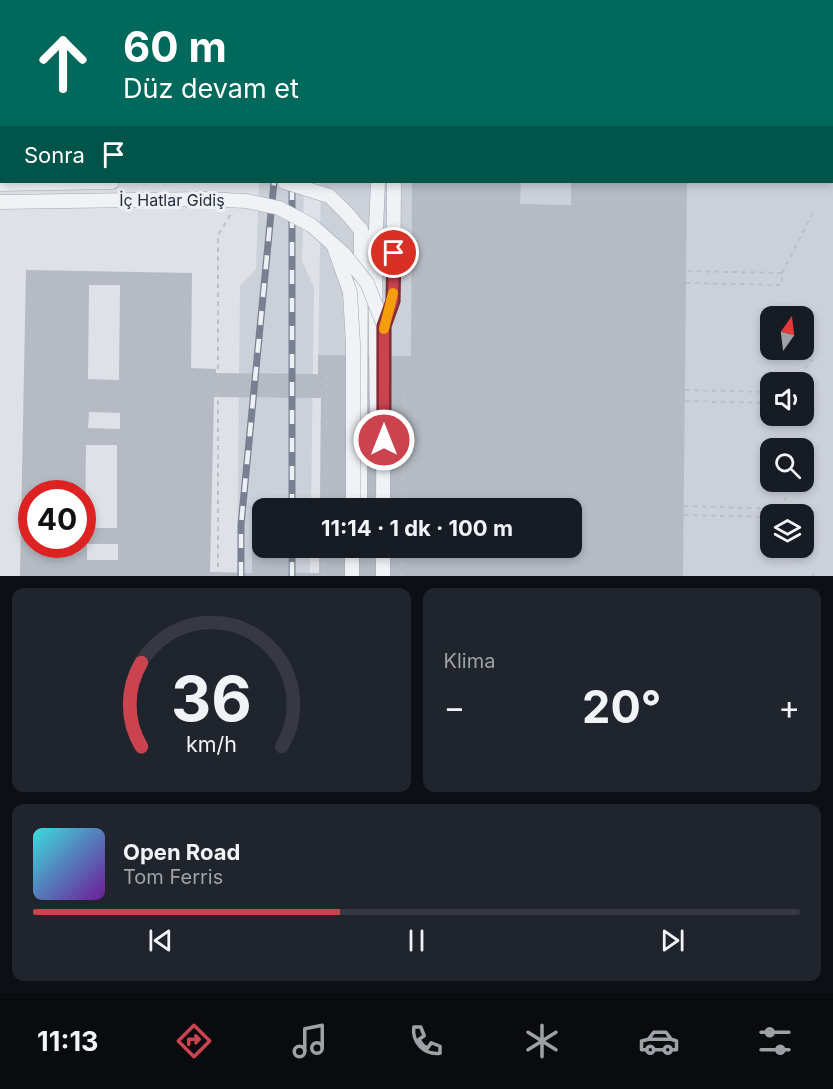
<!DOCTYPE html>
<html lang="tr">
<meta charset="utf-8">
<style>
:root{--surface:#171b24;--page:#20242c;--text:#f1f3f6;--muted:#9ea1a6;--line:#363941;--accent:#cc4350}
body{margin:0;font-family:Inter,sans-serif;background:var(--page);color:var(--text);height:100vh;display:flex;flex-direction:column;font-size:22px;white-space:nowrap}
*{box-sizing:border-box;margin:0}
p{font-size:20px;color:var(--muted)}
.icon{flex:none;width:33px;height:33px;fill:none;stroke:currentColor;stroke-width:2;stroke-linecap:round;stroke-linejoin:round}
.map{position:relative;height:576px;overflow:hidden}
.panel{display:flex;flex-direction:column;gap:12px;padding:12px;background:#0d0f14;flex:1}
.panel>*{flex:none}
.guide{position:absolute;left:0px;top:0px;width:834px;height:183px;box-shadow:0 3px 9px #0003;background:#00695c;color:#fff;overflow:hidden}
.needle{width:39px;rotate:14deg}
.buttons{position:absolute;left:760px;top:306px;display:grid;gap:12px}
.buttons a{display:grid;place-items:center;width:54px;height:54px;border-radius:12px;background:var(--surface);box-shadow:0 3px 9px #0003;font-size:30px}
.speed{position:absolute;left:18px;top:480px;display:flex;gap:12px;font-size:30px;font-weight:700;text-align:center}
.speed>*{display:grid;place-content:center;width:78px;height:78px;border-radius:50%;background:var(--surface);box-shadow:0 3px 9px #0003;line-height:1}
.speed .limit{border:9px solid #d22;background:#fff;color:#111}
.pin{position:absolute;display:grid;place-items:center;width:51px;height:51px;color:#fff;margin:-26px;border:3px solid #fff;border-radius:50%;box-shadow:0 2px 6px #0007}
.me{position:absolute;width:66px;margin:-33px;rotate:0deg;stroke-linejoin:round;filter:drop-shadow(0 0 4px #0008)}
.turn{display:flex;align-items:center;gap:21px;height:126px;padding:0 24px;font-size:27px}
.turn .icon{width:78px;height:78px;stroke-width:2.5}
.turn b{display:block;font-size:42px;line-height:51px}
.then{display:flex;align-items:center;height:57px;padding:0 24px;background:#0003;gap:12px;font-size:22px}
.big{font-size:45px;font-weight:700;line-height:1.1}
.panel .card{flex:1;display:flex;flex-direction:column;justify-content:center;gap:9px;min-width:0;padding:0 21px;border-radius:12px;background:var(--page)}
.panel .dial{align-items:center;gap:0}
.dial svg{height:156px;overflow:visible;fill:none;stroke:var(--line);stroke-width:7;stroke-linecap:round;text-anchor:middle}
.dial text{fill:var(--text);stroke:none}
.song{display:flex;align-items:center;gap:18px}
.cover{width:72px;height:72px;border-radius:9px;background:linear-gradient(135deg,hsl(180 70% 55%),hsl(280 70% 35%))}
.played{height:6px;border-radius:3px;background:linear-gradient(90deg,var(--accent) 40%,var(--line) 40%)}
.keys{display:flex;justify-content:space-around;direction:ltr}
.heat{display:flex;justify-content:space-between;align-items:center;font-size:33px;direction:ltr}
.panel .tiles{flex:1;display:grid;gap:12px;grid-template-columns:1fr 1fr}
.card:last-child{grid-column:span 2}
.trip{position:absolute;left:252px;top:498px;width:330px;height:60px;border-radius:12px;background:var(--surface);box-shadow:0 3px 9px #0003;font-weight:700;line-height:60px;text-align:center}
.tabs{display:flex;height:96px;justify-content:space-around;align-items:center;background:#090b0e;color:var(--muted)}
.tabs .icon{width:42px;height:42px}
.tabs .active{color:var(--accent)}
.tabs b{font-size:27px;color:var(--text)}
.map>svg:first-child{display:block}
</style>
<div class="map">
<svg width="833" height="576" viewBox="0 0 833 576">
<rect width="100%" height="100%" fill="#dee1e7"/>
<!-- built -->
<g fill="#ccd0d9" fill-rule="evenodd">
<path d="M324,0H833V576H319V548H572V508H320L321,398L318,374L321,182H832V2ZM771,316H804V350H771ZM771,382H804V416H771ZM771,448H804V482H771ZM771,514H804V548H771Z"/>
<path d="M259,182H304L302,261L314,288L311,508H262V548H310V576H237L240,286L256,269Z"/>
</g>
<!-- building -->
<path fill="#b5bac4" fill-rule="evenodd" d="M412,182H521L520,204L571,205V182H687L683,576H20L26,270L192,273L191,368L216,369V373L318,374V355L411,356ZM89,285H120L119,380L88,379ZM214,397L321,398L320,508H572V548H319V573H288V548H262V544H252V573L210,572ZM89,412L120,413V429L88,428ZM86,445H117V528H85ZM32,494H82V544H32ZM87,544H118V560H87Z"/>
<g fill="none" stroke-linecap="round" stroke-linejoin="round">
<defs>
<g id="minor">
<path d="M363,2V0"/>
<path d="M374,2V0"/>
<path d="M392,2V0"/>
<path d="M0,134H2"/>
<path d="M0,154L2,155"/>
<path d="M0,184L112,182"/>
<path d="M329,196C350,215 364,231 375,257L377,431"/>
<path d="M0,202L204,199"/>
<path d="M375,252L378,182"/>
<path d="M384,326L393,301L394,182"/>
<path d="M360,508L361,229"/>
<path d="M352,576V548"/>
<path d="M383,576V548"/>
</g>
</defs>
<!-- minor casing -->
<use href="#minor" stroke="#a3a8b1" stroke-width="15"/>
<!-- path -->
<g stroke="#bcbfc6" stroke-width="2" stroke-dasharray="4.5 4.5" stroke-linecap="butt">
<path d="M793,2V0"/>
<path d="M782,273L813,212"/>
<path d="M686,283L782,285V273L686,271"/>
<path d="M327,375L326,429H334"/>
<path d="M793,382L812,360"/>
<path d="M685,390L771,392"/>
<path d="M685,401L771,403"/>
<path d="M684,506L780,509V514"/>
<path d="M403,508L405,387"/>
<path d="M780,509L794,482"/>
<path d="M684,515L771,517"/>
<path d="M218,576V235L231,214"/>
<path d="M324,576V557H331"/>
<path d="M401,576L402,548"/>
<path d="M812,576L814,573"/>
</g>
<!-- minor -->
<use href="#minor" stroke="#f0f2f6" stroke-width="14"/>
<defs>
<g id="rail">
<path d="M279,2V0"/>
<path d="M293,2V0"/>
<path d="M292,508V182"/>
<path d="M241,576V525L274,182"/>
<path d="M292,576V548"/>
</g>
</defs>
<!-- rail casing -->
<use href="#rail" stroke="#788091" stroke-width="7"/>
<!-- rail -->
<use href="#rail" stroke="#edf0f5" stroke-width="4.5" stroke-dasharray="14" stroke-linecap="butt"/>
<defs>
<g id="minor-bridge">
<path d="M285,182L329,196"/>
<path d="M204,199L246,201L279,208L311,225L344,254L367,283L384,326L383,508"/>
<path d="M334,247L350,292L353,344V508"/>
</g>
</defs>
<!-- minor-bridge casing -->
<use href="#minor-bridge" stroke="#a3a8b1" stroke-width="15" stroke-linecap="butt"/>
<!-- minor-bridge -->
<use href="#minor-bridge" stroke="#f0f2f6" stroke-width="14"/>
</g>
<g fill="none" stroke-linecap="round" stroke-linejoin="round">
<defs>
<path id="route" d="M384,440V326L393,301L394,253"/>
</defs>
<!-- route casing -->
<use href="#route" stroke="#852c34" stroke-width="15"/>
<!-- route -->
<use href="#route" stroke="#cc4350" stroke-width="10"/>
<!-- slow -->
<path stroke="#f59e0b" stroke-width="10" d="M384,329L393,293"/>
</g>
<g text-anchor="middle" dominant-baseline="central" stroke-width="6" stroke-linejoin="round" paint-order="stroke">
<!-- street labels -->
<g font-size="16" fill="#272e3e" stroke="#edf0f5">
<text x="172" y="200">İç Hatlar Gidiş</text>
</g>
</g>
</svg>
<div class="buttons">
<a><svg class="needle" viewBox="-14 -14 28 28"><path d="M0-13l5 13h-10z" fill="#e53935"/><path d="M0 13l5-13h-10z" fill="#9ea1a6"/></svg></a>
<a><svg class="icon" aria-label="sound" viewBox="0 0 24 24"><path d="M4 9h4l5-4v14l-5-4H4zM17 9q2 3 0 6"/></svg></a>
<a><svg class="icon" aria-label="search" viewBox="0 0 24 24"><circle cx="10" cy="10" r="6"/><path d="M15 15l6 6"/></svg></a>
<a><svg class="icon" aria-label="layers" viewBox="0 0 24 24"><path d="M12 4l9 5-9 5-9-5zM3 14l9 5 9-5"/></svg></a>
</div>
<div class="speed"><div class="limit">40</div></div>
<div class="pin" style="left:394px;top:253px;background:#d93025"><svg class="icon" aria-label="arrive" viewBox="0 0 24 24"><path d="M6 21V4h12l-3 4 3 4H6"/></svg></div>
<svg class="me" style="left:384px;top:440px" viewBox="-20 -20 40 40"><circle r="17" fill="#cc4350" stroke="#fff" stroke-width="3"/><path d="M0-11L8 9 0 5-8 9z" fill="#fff"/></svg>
<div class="trip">11:14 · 1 dk · 100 m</div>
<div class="guide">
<div class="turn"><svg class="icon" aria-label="ahead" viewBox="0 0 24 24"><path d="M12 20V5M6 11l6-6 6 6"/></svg><div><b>60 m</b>Düz devam et</div></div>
<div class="then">Sonra<svg class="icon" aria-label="arrive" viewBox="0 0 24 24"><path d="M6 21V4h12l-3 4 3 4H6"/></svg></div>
</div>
</div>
<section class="panel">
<div class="tiles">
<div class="card dial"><svg viewBox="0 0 100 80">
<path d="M14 69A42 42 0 1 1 86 69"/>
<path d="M14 69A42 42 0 0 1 14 26" stroke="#cc4350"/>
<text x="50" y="56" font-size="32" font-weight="700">36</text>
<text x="50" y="72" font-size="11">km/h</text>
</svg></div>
<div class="card"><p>Klima</p>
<div class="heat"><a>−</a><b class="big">20°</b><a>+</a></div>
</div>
<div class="card">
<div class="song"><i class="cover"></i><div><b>Open Road</b><p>Tom Ferris</p></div></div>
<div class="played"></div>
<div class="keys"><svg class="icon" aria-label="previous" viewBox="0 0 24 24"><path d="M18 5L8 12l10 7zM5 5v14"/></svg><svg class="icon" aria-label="pause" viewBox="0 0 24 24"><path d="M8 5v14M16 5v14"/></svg><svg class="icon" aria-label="next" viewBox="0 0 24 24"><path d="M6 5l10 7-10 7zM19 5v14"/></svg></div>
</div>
</div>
</section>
<nav class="tabs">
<b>11:13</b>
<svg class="icon active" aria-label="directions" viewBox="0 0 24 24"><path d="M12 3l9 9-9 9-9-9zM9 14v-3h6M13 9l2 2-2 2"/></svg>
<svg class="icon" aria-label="music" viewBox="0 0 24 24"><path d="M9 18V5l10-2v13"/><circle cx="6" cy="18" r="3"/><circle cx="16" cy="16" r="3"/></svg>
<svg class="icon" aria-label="phone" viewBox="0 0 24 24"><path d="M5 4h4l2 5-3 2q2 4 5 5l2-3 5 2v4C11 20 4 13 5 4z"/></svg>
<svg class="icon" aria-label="climate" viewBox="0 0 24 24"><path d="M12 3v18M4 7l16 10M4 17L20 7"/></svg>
<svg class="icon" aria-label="car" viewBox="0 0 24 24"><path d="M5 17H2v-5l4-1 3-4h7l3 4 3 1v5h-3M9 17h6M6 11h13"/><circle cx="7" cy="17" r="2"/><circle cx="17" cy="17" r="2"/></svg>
<svg class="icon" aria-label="filters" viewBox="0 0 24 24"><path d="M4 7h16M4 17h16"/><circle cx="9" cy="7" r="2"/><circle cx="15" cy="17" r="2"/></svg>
</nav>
